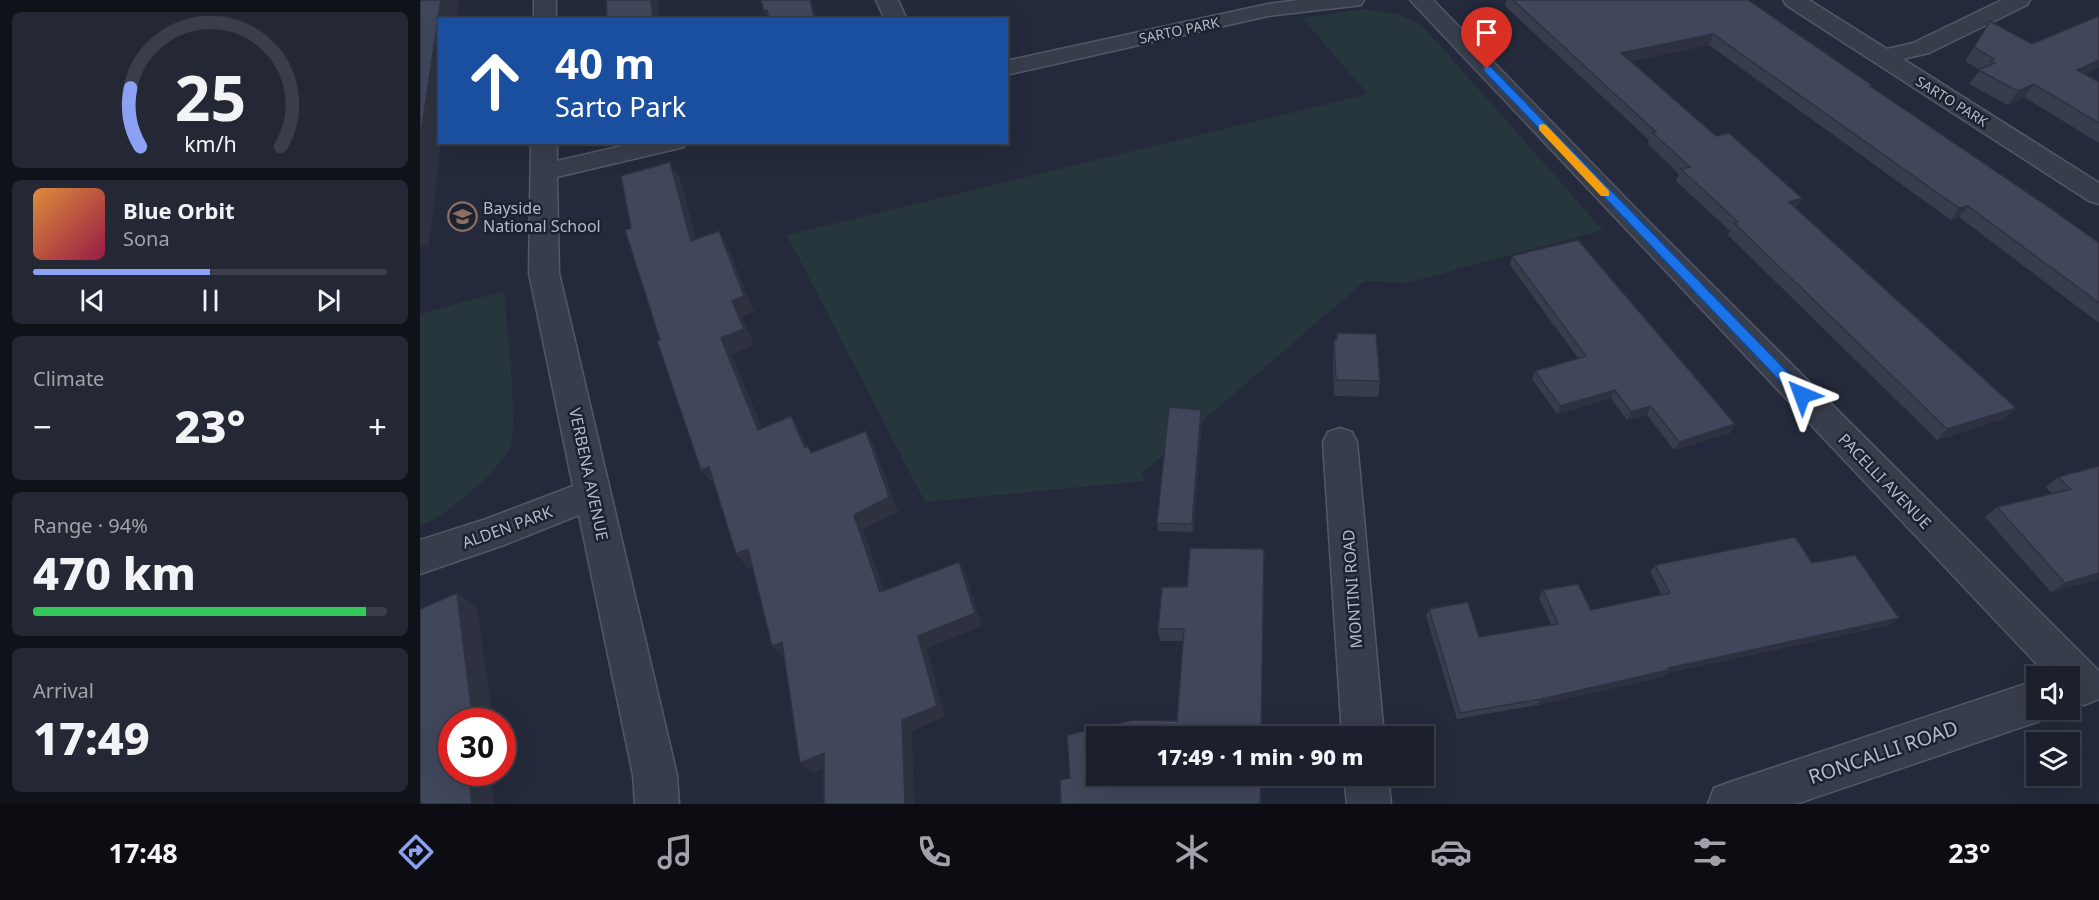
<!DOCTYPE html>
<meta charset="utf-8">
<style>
:root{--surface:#1b202c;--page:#242834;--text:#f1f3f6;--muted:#a0a3a9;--line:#393e48;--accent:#8da1f2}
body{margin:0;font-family:"Noto Sans",sans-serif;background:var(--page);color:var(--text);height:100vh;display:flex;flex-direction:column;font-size:22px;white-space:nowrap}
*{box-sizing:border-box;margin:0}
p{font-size:20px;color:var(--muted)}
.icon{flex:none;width:33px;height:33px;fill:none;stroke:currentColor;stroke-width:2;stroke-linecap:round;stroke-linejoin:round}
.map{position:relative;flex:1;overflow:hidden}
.details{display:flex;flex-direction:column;gap:12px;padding:12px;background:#0f1218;width:420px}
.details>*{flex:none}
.banner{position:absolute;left:18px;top:18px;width:570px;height:126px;border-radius:0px;box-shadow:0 6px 24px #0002,0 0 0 2px var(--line);background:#1a4fa0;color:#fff;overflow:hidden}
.tools{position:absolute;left:1606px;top:666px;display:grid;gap:12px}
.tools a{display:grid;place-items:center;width:54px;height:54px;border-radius:0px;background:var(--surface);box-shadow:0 6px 24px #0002,0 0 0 2px var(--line);font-size:30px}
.speed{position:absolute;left:18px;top:708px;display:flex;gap:12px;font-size:30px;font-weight:700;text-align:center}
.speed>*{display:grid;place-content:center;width:78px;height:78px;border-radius:50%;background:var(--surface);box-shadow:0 6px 24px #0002,0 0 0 2px var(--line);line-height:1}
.speed .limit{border:9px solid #d22;background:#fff;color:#111}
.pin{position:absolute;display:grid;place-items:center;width:51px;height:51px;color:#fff;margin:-62px -26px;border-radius:50% 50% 50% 0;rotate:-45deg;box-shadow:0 0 6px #0007}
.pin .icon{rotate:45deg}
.me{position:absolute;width:66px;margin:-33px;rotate:316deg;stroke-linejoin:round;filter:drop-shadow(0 0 4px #0008)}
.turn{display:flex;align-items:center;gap:21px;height:126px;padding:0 18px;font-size:27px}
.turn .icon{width:78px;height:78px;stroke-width:2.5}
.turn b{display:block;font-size:42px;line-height:51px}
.big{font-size:45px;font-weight:800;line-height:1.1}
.details .widget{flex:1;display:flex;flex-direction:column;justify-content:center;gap:9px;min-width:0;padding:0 21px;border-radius:9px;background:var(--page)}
.details .dial{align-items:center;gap:0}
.dial svg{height:156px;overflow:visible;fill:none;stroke:var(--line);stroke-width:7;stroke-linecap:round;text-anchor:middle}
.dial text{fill:var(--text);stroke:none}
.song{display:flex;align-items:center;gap:18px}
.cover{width:72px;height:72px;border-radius:9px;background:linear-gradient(135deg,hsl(30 70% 55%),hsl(340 70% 35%))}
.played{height:6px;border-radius:3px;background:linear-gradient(90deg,var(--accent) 50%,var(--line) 50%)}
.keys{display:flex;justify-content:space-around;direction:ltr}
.heat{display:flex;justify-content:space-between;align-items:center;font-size:33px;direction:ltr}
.charge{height:9px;border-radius:4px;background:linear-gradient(90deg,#34c759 94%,var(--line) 0)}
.trip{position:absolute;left:666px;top:726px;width:348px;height:60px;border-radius:0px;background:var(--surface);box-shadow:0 6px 24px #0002,0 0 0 2px var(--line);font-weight:800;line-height:60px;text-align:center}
.menu{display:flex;height:96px;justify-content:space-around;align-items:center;background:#0b0d12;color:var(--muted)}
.menu .icon{width:42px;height:42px}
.menu .selected{color:var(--accent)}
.menu b{font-size:27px;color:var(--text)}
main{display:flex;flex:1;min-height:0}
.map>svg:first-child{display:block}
</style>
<main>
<section class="details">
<div class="widget dial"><svg viewBox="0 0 100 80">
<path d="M14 69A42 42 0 1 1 86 69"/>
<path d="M14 69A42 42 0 0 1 9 39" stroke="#8da1f2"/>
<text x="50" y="56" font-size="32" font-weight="700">25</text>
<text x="50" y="72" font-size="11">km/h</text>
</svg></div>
<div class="widget">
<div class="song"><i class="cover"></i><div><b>Blue Orbit</b><p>Sona</p></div></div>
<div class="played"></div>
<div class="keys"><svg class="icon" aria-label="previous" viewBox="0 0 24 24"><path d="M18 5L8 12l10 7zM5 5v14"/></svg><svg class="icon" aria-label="pause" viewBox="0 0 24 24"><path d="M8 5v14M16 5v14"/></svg><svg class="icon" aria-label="next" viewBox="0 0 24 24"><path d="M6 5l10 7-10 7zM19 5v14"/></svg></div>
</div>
<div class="widget"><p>Climate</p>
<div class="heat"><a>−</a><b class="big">23°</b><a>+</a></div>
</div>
<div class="widget"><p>Range · 94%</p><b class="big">470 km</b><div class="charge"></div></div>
<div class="widget"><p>Arrival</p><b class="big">17:49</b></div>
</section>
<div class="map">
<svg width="1679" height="804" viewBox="0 0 1679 804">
<rect width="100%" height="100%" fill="#242a3b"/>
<!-- green -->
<g fill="#26363c">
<path d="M944,9L977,14L1002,25L1183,230L987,283L945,281L721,474L725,481L505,502L367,235L948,94L882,18Z"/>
<path d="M84,291C86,318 99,429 90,448C76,473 27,516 0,526V314Z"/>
</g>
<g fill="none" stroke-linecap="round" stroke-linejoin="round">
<defs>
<g id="street">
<rect x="114" y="0" width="22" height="20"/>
<path d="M456,0H478L487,20H465Z"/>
<path d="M878,0H944L941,5L933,6L848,16L586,75V61L848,4Z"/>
<path d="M990,0H1013L1226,219L1679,671V699L1664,705L1650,699V676H1628Z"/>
<path d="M1363,0H1389L1467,49L1493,43L1582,0H1610L1607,5L1509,53L1483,59L1679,183V204L1669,201L1366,5Z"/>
<path d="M111,142H137V161L219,142H267L264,147L137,177L139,273L257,775L259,804H215L213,775L159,515L84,545L0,574V540L66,519L153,486L109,273Z"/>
<path d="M920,428L932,432L937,442L964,736H922L903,442L908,432Z"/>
<path d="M1617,680V710H1634L1632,716L1617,722L1376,804H1288L1294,788L1310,782Z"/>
<path d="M924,776H968L971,804H927Z"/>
</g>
</defs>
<!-- street casing -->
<use href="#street" stroke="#535867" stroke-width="3"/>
<!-- street -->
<use href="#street" fill="#383d4c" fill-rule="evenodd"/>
</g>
<!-- wall -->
<g fill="#383d4e">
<path d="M1086,0H1328L1452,85L1451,87L1679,243V323L1539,217L1531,220L1289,45L1211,61L1296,136L1382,198L1376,208L1596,408L1584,419L1517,440L1308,235L1310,231L1256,181L1259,174L1228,144L1229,140L1085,6Z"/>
<path d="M1570,21L1679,82V143L1604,97L1588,105L1549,84L1560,70L1545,61Z"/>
<path d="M1092,256L1315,424L1310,433L1254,450L1227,415L1207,420L1191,398L1137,414L1112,379L1115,371L1158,358L1090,265Z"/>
<path d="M917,333L960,381L958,397L914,396L913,356L914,340H917Z"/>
<path d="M781,410L782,418L773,532L738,531L737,523Z"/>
<path d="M1679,466V579L1631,592L1565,517L1577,507L1632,494L1626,487L1638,477Z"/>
<path d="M1392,563L1470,625L1247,673L1243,677L1117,705L1037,719L1006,616L1009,609L1059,637L1132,626L1119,598L1123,590L1171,610L1242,595L1230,572L1235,565Z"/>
<path d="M742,587L841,736L650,778L757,721L763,641H740L738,629Z"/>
</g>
<!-- shaded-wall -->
<g fill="#2e3240">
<path d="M21,0H39L37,20H20V142H21L9,245L0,247V140Z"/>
<path d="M231,0H238L240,20H233Z"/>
<path d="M390,0H391L392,3L397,20H395Z"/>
<path d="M347,10L351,20H348L344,11Z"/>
<path d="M1293,34L1289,45L1198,64L1201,53Z"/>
<path d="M1679,60V68L1647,83L1657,70Z"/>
<path d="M1614,84L1604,97L1588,105L1598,91Z"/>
<path d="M250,162L260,178L281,257L271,241Z"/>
<path d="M1382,198L1375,210L1369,202Z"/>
<path d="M1548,206L1539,217L1531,220L1539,208Z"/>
<path d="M299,231L308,247L334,312L322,316L334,345L312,354L349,445L338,430L301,338Z"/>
<path d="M1195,390L1191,398L1137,414L1140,406Z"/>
<path d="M1231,406L1227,415L1207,420L1211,412Z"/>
<path d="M1596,408L1584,419L1517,440L1527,429Z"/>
<path d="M781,410L782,418L773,532L772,524Z"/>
<path d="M371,416L380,431L390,452L388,446L398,461L385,448Z"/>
<path d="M1315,424L1310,433L1254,450L1259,442Z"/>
<path d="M446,431L454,446L478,512L443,529L469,605L460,592L434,515Z"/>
<path d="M289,467L301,482L294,485L281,470Z"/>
<path d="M328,549L339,562L328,568L316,554Z"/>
<path d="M539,562L546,575L562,626L507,648L525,717L492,731L494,804H485L482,720L498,636Z"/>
<path d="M1679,573V579L1631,592L1645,583Z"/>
<path d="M37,593L57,607L73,722H53Z"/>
<path d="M1479,618L1470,625L1247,673L1243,677L1117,705L1121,699L1248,668Z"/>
<path d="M362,642L364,659L352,646Z"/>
<path d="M404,753L416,763L393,773L380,763Z"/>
<path d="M49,772H70L74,804H52Z"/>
</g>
<!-- building -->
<g fill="#41475b" stroke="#2e3240" stroke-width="1.5">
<path d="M0,0H21L0,140Z"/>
<path d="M186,0H231L233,20H187Z"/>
<path d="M341,0H390L395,20H349L347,10L344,11Z"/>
<path d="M1093,0H1328L1452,85L1450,86L1633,210L1679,243V303L1548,206L1539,208L1293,34L1201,53L1296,136L1309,133L1382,198L1369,202L1596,408L1527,429L1314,223L1318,222L1261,169L1270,167L1232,132H1236Z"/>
<path d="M1679,16V60L1657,70L1679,82V123L1614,84L1598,91L1558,70L1575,63L1570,61L1574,59L1554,47L1570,21L1612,44Z"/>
<path d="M250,162L271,241L299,231L324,296L312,301L324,329L301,338L338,430L371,416L385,448L388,446L391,453L446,431L469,497L434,515L460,592L539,562L555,613L498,636L517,706L482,720L485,804H404V753L380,763L362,642L352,646L328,549L316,554L289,467L281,470L237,341L240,340L205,230L211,228L201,176Z"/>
<path d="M1158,240L1315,424L1259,442L1231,406L1211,412L1195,390L1140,406L1115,371L1166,356L1092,256Z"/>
<path d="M917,333L956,334L960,381L916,380L914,340H917Z"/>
<path d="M749,407L781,410L772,524L737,523Z"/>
<path d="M1679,466V573L1645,583L1577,507L1651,489L1638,477Z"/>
<path d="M1375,537L1392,563L1435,555L1479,618L1248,668L1249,670L1121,699L1040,713L1009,609L1048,602L1059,637L1138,624L1123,590L1158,584L1171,610L1250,593L1235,565Z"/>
<path d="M770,548L844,549L841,736H676V776H841L840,804H641L640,780L650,778L647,735L714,720L757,721L764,629H738L742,587H767Z"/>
<path d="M37,593L53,722H32V772H49L52,804H0V609Z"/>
</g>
<!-- route -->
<path fill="#1a73e8" stroke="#114b97" stroke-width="1.5" d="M1067,66L1071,67L1387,392L1389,395L1387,399H1377L1064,71V67Z"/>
<!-- slow -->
<path fill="#f59e0b" d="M1123,124L1126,125L1189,191V196H1181L1119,130V125Z"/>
<!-- icons -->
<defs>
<symbol id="school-ring" viewBox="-11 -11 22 22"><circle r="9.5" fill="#1d2230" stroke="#8d6e63" stroke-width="1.5"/><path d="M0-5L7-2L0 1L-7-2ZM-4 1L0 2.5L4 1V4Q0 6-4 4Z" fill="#8d6e63"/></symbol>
</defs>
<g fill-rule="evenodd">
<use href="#school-ring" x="26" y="200" width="33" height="33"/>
</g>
<g text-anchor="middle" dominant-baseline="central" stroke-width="5" stroke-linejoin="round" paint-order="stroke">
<!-- far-street labels -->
<g font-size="14" fill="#b4b8c7" stroke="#1d2230">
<text transform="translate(759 30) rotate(-12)">SARTO PARK</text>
<text transform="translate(1532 101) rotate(32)">SARTO PARK</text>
</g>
<!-- poi labels -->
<g font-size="16" fill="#b4b8c7" stroke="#1d2230" text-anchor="start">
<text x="63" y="208">Bayside<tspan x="63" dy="18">National School</tspan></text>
</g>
<!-- street labels -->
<g font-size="16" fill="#b4b8c7" stroke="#1d2230">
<text transform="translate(169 474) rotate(78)">VERBENA AVENUE</text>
<text transform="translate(1465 481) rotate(46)">PACELLI AVENUE</text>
<text transform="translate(87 527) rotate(-20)">ALDEN PARK</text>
<text transform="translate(932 589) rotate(-94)">MONTINI ROAD</text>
</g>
<!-- near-street labels -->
<g font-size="20" fill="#b4b8c7" stroke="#1d2230">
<text transform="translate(1463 752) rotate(-19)">RONCALLI ROAD</text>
</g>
</g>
</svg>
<div class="tools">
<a><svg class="icon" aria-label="sound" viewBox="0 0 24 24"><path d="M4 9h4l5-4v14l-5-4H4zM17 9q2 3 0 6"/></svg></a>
<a><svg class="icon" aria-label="layers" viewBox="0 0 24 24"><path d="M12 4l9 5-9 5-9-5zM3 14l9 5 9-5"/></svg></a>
</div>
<div class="speed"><div class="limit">30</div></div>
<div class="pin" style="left:1067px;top:69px;background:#d93025"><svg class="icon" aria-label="arrive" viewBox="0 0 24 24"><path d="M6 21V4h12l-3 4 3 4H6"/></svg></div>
<svg class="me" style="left:1382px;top:395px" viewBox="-20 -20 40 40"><path d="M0-17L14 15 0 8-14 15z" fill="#1a73e8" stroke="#fff" stroke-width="4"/></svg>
<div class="trip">17:49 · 1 min · 90 m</div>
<div class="banner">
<div class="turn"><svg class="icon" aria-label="ahead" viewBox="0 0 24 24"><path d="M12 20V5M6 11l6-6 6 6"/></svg><div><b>40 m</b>Sarto Park</div></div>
</div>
</div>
</main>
<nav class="menu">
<b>17:48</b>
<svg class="icon selected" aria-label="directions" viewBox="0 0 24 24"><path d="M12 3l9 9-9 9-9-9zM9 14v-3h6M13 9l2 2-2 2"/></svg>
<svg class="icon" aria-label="music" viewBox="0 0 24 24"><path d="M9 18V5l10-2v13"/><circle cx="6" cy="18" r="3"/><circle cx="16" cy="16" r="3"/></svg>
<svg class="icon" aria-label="phone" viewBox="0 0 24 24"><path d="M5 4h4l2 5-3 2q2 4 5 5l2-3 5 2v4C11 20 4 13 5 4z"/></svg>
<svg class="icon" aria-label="climate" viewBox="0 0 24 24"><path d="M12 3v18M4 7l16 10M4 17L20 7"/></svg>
<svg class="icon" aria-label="car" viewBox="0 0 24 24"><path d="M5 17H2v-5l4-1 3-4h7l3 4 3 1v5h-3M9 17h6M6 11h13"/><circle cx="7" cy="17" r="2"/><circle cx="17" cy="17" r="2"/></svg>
<svg class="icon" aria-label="filters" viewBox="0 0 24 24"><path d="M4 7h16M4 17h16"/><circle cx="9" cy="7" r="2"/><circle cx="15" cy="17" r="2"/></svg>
<b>23°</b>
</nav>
